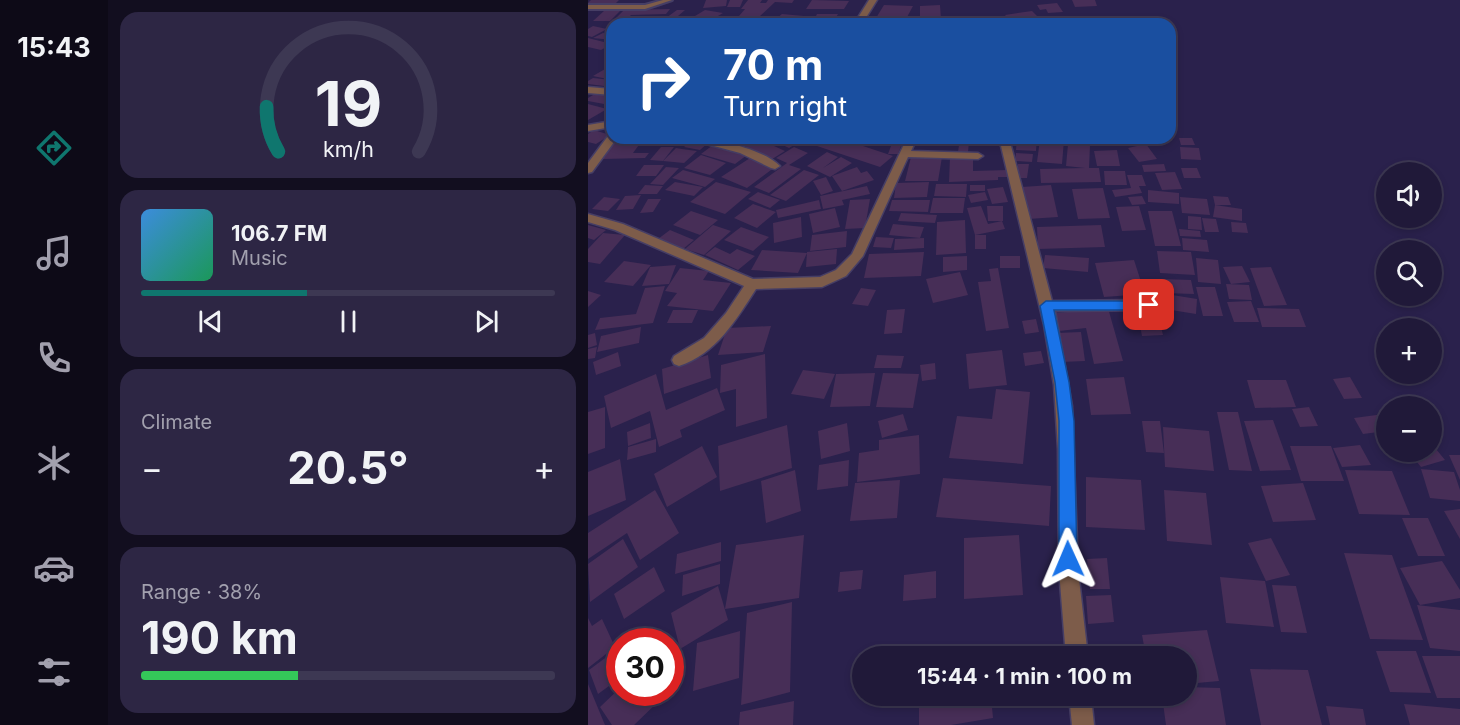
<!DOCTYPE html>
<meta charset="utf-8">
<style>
:root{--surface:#201939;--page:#2d2644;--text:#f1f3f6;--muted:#a2a0ae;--line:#3d3853;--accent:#0f766e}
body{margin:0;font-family:Inter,sans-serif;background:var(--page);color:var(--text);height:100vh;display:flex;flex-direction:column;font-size:22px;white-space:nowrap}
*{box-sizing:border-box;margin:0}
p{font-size:20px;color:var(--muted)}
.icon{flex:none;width:33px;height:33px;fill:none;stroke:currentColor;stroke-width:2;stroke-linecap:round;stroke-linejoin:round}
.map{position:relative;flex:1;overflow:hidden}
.details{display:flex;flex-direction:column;gap:12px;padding:12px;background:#120e1f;width:480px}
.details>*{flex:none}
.banner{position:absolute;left:18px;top:18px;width:570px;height:126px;border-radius:18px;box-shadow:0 3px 9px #0003,0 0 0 2px var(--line);background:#1a4fa0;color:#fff;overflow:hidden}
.controls{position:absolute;left:788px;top:162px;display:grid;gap:12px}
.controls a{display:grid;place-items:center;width:66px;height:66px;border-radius:50%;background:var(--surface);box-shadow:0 3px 9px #0003,0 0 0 2px var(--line);font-size:30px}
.speed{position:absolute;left:18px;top:628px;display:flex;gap:12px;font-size:30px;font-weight:700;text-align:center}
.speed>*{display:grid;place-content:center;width:78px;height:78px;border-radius:50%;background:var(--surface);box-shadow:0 3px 9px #0003,0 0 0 2px var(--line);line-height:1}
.speed .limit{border:9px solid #d22;background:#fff;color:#111}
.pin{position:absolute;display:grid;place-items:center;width:51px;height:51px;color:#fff;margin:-26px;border-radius:12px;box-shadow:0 3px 9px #0006}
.me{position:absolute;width:66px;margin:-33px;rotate:359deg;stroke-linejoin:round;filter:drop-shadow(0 0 4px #0008)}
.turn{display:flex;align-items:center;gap:21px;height:126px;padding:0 18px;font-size:27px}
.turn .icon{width:78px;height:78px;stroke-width:2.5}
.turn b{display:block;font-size:42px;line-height:51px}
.big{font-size:45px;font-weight:700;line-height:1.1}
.details .tile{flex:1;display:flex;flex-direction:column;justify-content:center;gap:9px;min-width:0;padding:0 21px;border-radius:18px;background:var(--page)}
.details .dial{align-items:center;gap:0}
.dial svg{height:156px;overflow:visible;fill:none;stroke:var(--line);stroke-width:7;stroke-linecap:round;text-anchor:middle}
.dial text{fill:var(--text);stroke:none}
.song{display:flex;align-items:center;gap:18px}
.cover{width:72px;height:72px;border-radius:9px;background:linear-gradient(135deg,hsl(210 70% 55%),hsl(150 70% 35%))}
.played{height:6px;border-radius:3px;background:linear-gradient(90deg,var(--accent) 40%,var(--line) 40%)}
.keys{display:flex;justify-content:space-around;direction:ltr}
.heat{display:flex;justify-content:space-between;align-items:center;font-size:33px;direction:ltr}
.charge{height:9px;border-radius:4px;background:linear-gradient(90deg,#34c759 38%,var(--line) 0)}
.trip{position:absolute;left:264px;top:646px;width:345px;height:60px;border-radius:30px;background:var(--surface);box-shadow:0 3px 9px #0003,0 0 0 2px var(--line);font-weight:700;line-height:60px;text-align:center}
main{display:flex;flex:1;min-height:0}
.tab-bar{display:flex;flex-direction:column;width:108px;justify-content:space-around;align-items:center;background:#0d0a17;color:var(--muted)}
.tab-bar .icon{width:42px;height:42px}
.tab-bar .current{color:var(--accent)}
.tab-bar b{font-size:27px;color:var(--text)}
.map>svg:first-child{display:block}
</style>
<main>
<nav class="tab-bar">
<b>15:43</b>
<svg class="icon current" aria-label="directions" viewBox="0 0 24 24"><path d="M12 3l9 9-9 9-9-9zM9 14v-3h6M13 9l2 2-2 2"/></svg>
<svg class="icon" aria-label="music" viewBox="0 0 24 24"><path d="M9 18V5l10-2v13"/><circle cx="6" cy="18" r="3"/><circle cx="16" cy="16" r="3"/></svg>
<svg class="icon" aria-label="phone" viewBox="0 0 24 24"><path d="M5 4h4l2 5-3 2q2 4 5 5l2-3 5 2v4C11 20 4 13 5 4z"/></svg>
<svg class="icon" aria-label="climate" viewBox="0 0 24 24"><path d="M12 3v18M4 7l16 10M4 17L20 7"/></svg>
<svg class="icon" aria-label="car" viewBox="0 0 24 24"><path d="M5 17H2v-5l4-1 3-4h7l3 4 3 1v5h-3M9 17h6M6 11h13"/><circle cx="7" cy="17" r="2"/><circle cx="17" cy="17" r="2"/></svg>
<svg class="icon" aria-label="filters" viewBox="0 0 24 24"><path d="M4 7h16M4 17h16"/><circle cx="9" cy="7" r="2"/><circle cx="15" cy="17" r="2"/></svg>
</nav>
<section class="details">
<div class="tile dial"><svg viewBox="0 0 100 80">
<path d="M14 69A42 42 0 1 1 86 69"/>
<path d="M14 69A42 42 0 0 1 8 46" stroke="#0f766e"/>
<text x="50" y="56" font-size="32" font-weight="700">19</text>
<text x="50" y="72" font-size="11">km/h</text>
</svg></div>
<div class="tile">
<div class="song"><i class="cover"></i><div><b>106.7 FM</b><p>Music</p></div></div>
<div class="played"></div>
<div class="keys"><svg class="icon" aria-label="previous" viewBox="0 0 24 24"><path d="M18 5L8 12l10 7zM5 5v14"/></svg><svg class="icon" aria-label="pause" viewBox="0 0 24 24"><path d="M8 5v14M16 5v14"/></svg><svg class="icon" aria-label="next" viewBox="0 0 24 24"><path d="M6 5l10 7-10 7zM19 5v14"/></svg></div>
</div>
<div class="tile"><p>Climate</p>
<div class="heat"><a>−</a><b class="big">20.5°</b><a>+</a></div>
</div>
<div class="tile"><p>Range · 38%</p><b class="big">190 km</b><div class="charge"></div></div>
</section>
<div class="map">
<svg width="872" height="725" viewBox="0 0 872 725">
<rect width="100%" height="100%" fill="#2a214c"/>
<!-- building -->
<g fill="#472e57">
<path d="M3,0H31L28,3H0Z"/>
<path d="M118,0H139L138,6L115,8Z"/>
<path d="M142,0H155L152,7H139Z"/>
<path d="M160,0H174L172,3H178L180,0H206L204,3L187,2L171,17L151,16L157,9H153Z"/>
<path d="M224,0L261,1L256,9H218Z"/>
<path d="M484,0H507L509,6L487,7Z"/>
<path d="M469,3L475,12L460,13L458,9L452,10L449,5Z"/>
<path d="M296,5L325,6L318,19L288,18Z"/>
<path d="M352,5L353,19L332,20V6Z"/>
<path d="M82,9L78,14L43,15L35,23H23L36,10Z"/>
<path d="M17,10H33L22,21H5Z"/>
<path d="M89,10H97L90,16H95L86,24H56L64,16H77L71,23Z"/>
<path d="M117,10L135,13L125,19L107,16Z"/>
<path d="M444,11L452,19L422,21L417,15Z"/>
<path d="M194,14L216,16L207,24H182Z"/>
<path d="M229,14H250L244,24H224Z"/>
<path d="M142,17L165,23V24L131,22Z"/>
<path d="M402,17L418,24H385Z"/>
<path d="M478,17L479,19L499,17L503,24H459L457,18Z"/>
<path d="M5,26L19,29L4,37L0,36V29Z"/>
<path d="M15,33L24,34V40L5,38Z"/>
<path d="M0,38L24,44L13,50L0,47Z"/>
<path d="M17,69L24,71V80L5,76Z"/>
<path d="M5,78L24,80V81L16,86L0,84V81Z"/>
<path d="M10,92L24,95V98L16,104L0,101V98Z"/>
<path d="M0,104L19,109L0,120Z"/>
<path d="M6,130L22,135L8,144L0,142V134Z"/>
<path d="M30,138H56L45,153H61L57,158L14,159Z"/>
<path d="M121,138H166L152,149L119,140Z"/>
<path d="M180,138H218L201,148Z"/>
<path d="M227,138H251L305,156L292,167L220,143Z"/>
<path d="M299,138H314V143L299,144Z"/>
<path d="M333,138H354V144L334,146Z"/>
<path d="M372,138H397V143L381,142L380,152H370Z"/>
<path d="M429,138H449L448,151L428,150Z"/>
<path d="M530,138H551L555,142L537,146Z"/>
<path d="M591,138H604L607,145H593Z"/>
<path d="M82,139L102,140L97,145L77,144Z"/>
<path d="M105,139L121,142L112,150L96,147Z"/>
<path d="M171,139L197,151L181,161L155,148Z"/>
<path d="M452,139L476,140L474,164L449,162Z"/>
<path d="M480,144L502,145L501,168H511L513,182L453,183L452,169L497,168L478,166Z"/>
<path d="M558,144L569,159L551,162L540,148Z"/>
<path d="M125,145L159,155L147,164L113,154Z"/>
<path d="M303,146H313L310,154H300Z"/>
<path d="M73,147H86L75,161L62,160Z"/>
<path d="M206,147L220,153L201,165L213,169L181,193L166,187L199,163L188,158Z"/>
<path d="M592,147L611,148L613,160L593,159Z"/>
<path d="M88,148L94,149L109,151L96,163L75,161Z"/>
<path d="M529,150L532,166H509L506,151Z"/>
<path d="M239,152L250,157L235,168L253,157L264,163L242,177L219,166Z"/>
<path d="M428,153L445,154L444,162L427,161Z"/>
<path d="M113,155L138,163L122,175L96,168Z"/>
<path d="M385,156V171L420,170L421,177H410V180L361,182L362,157Z"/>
<path d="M323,157H354L350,181H317Z"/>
<path d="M162,158L187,167L159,188L133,177Z"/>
<path d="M430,164H441L439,178H427Z"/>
<path d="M576,164L578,171L556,172L554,165Z"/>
<path d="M56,165H76L68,176H48Z"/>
<path d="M78,167L91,168L75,185L62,184Z"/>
<path d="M269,167L273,173L279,171L286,180L254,191L244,176Z"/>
<path d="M593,168H609L613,178H596Z"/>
<path d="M95,170L127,179L117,187L84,178Z"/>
<path d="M216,170L231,175L198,201L182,195Z"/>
<path d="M516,171H537L539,185H517Z"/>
<path d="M587,172L594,189L574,190L567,173Z"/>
<path d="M539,175H554L558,186H551L554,193L527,197L524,190L543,188Z"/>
<path d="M238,177L245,191L233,195L225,181Z"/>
<path d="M87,182L115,187L106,196L77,190Z"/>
<path d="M128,182L163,192L137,214L102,202Z"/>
<path d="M341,182L339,197L306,198L308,183Z"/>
<path d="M348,184H379L378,197L346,196Z"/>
<path d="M57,185L75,186L69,194H50Z"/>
<rect x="382" y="185" width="15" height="6"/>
<path d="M463,185L470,217L440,219L434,187Z"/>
<path d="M279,186L282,194L254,200L256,205L235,209L232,196Z"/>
<path d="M415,187L420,202L404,204L399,189Z"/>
<path d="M515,188L522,218L490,219L484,189Z"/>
<path d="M560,190L591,193V204L560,202Z"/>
<path d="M170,192L192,200L182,208L160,199Z"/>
<path d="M397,192L400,200L383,203L380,195Z"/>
<path d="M53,195L45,209L28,210L37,196Z"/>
<path d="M554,196L558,204L544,205L540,197Z"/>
<path d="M625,196L640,197L643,205H627Z"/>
<path d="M16,197L32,199L20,211L4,209Z"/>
<path d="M592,197L619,199L622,215L594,213Z"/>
<path d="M345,198H377L375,213H342Z"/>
<path d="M60,199H73L65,212L52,213Z"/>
<path d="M282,199L277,228L257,229L262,200Z"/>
<path d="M231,200L233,209L190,218L188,210Z"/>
<path d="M304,200H342L340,212L301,211Z"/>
<path d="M165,204L188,212L169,228L146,218Z"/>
<path d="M627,205L654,209V221L625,217Z"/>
<path d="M393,206L400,224L414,221L417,229L387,235L379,208Z"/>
<path d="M399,206H415V221H400Z"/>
<path d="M551,206L558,230L534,231L528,207Z"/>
<path d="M247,208L252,227L225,233L221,214Z"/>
<path d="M103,211L130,220L112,235L85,225Z"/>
<path d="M560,211H584L593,246H567Z"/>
<path d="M313,213L349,215L347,223L310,221Z"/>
<path d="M600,216L613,217L614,230L600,229Z"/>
<path d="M213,217L214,237L186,243L185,223Z"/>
<path d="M614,218L628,219L631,232H617Z"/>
<path d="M377,220L378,253L348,255L349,222Z"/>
<path d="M643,222L658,223L660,233L644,232Z"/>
<path d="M305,224L336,227L332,238L301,235Z"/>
<path d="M0,225L18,230L6,240L0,238Z"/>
<path d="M125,225L143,231L116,255L97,249Z"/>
<path d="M513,225L517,247L450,249L449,227Z"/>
<path d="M153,227L181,237L165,251L136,240Z"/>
<path d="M591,229L612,231L613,237L592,236Z"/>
<path d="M82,230L106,240L95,249L70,239Z"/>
<path d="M259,231L258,247L222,251L224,235Z"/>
<path d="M15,233L37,235L12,264L0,262V249Z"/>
<rect x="387" y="235" width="11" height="14"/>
<path d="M288,237L306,238L303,248L285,247Z"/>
<path d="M336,238V248L306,250L307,239Z"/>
<path d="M594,238L619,240L621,252L595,250Z"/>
<path d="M127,247L142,254L149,249L167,256L150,270L117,255Z"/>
<path d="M249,249L248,264L218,267L219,252Z"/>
<path d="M174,250L219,253L210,273L163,270Z"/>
<path d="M569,251L603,252L607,275L572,273Z"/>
<path d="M336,252L333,276L276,278L281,254Z"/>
<path d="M457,255L501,258L500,272L455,268Z"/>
<path d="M379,256V270L355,272V257Z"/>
<rect x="412" y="256" width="20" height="12"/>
<path d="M608,258L630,260L633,284L610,282Z"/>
<path d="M546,260L557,294L516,297L507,263Z"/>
<path d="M36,261L63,265L45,286L16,282Z"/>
<path d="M88,265L81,284L54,286L62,267Z"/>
<path d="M654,266L662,282L643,284L635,267Z"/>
<path d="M683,267L699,305L676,306L662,268Z"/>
<path d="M92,268L121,271L115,280L143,283L125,311L79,306L89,293L77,291Z"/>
<path d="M410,268L421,328L398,331L390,282L403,281L401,269Z"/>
<path d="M372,272L380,295L345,303L338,279Z"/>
<path d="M573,279L603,280L606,294L576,293Z"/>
<path d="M638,284L661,285L664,300L641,299Z"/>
<path d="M77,286L65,323L7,330L12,318L48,314L57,288Z"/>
<path d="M608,287H627L635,316H615Z"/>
<path d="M273,288L288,290L280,306L264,304Z"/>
<path d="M0,291L13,295L0,307Z"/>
<path d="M578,294L609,299L608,314L577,309Z"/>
<path d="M663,301L671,322H646L639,302Z"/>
<path d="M520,308L535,361L506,364L498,328L471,331L468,313Z"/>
<path d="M669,308L711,309L718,327H674Z"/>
<path d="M317,309L314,333L296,334L299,310Z"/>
<path d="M85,310H110L104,323H79Z"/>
<path d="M448,319L451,332L437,334L434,321Z"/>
<path d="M571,319L575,335L554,336L551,320Z"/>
<path d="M183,326L175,352L130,355L139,328Z"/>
<path d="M53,327L51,343L9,352L13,336Z"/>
<path d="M493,332L497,361L473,362L469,333Z"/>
<path d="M7,333L9,345L0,348V335Z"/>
<path d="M9,347L7,358L0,359V349Z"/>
<path d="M414,350L419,385L381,389L378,354Z"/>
<path d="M453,351L456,363L437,366L435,353Z"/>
<path d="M30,352L33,366L8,375L5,362Z"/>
<path d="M177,354L179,418L148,427V389L132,393L133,365Z"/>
<path d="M120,355L123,378L76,394L74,369Z"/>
<path d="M289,355L316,356L313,368H286Z"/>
<path d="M347,363L348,379L334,381L332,365Z"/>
<path d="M215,370L247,374L236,399L203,394Z"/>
<path d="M287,373L282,406L242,407L248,374Z"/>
<path d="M295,373L331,374L325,408L288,407Z"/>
<path d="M68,374L78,410L129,388L137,410L92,430L94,437L71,447L62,411L23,428L16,396Z"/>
<path d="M536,377L543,414L503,415L498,379Z"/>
<path d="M762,377L774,398L756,399L745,379Z"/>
<path d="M659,380H698L708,407L667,408Z"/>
<path d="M408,389L442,392L435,464L361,458L369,416L404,419Z"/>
<path d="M17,407V448L0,454V412Z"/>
<path d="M721,407L730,426L712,427L704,409Z"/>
<path d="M629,412H650L664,471L641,470Z"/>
<path d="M315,414L320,430L294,438L290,421Z"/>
<path d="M796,414L798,431L775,434L766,418Z"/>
<path d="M685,420L703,470L672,471L656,421Z"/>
<path d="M554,421H572L576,453L558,452Z"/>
<path d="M62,423L63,438L40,446L39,432Z"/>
<path d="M259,423L262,451L233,459L230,431Z"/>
<path d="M199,425L204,468L132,491L130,446Z"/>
<path d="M575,427L621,431L626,471L577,467Z"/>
<path d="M331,435L332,474L269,482L271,453L291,450V440Z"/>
<path d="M68,439V452L39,460L40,447Z"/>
<path d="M843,443L857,460L833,467L821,452H843Z"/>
<path d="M772,445L783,465L754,467L745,448Z"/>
<path d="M114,446L129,477L79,507L66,474Z"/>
<path d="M702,446H743L756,481H713Z"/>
<path d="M861,455H872V480Z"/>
<path d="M32,459L38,500L0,516V472Z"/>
<path d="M261,460L260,486L229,490L231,465Z"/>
<path d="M833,469L866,472L872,490V501L842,498Z"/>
<path d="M207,470L213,511L178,523L173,481Z"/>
<path d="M757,470L804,471L822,515L771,514Z"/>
<path d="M498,477L553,480L557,530L498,527Z"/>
<path d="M355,478L463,486L461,526L348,517Z"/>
<path d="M312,480L309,518L262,521L267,483Z"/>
<path d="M715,483L728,520L685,522L673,486Z"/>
<path d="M67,490L91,533L52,560L39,533L0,559V533Z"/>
<path d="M576,490L618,493L624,545L579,541Z"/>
<path d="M872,509V539L856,511Z"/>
<path d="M814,518H840L857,556H830Z"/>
<path d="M216,535L211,598L137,609L148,545Z"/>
<path d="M431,535L435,595L376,599V538Z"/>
<path d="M683,538L702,575L678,581L660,543Z"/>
<path d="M35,539L50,567L2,602L0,564Z"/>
<path d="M133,542V561L87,574L89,554Z"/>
<path d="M756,553L804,555L835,640L782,639Z"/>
<path d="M519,558L522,589H502L499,559Z"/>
<path d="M854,561L872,590V598L832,605L812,568Z"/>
<path d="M132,564V584L94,596L95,575Z"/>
<path d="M66,567L77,591L36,619L26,594Z"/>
<path d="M275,570L273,589L250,592L252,572Z"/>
<path d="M348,571V598L315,601L316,575Z"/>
<path d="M632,577L677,581L686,627L638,623Z"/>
<path d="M684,585L708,586L719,633L693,632Z"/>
<path d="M130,586L140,620L92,649L83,613Z"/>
<path d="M523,595L526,622L500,624L498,596Z"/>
<path d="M204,602L202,692L153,705L159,613Z"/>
<path d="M829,605L872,610V651L842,648Z"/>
<path d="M0,618L4,626L14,619L27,647L0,668Z"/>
<path d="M619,630L631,681L598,684V657H509V655L557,651L554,635Z"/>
<path d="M152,631L151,678L105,691L109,643Z"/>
<path d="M32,647V678L10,694L1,670Z"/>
<path d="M788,651H828L843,693L802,692Z"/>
<path d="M834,656H872V698H849Z"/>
<path d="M662,669L720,670L734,725H673Z"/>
<path d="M0,684L17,725H0Z"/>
<path d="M598,687L632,688L638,725H578L574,696H598Z"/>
<path d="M32,688V693H70L74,698L46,725H24L12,707Z"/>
<path d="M331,696H403L405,718L363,725H331Z"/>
<path d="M206,701L205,725H151L152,712Z"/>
<path d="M816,704L872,709V725H822Z"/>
<path d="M738,706L775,709L778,725H742Z"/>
</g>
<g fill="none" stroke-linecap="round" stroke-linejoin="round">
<defs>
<path id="service" d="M75,0H84L57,9H0V5H57Z"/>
<g id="minor">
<path d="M281,0H289L274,24H266Z"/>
<path d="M0,87L24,89V95L0,93Z"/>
<path d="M24,121V127L0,131V125Z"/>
<path d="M24,135V138H29L4,172L0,173V163L20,136Z"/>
<path d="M96,138C124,138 172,147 192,166L187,169L183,168L152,153Z"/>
<path d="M319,138H329L323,151L390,153L395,156L390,159L320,157L275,256L258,276L234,287L168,289C148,320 128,354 91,366L86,364L84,360L86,356L116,338L138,313L156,286L27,230L0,222V214L35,224L165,279L232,277L248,270L264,254Z"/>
<path d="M409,138H419L423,146L464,301L561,300L568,305L561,310L467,311L484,406L490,570L500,657H478L471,570L470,449L466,385L456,325L413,146Z"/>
<path d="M481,696H503L506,725H484Z"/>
</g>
</defs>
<!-- service casing -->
<use href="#service" stroke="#463e65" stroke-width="4"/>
<!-- minor casing -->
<use href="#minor" stroke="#463e65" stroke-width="3"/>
<!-- service -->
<use href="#service" fill="#7d5c4a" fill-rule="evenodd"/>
<!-- minor -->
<use href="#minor" fill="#7d5c4a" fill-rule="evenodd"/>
</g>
<!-- route -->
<path fill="#1a73e8" stroke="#114b97" stroke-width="1.5" d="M458,301H561L567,305L561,310H466L481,382L486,421L489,559L486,565L480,568L474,565L471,559V421L467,382L452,306Z"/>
</svg>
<div class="controls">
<a><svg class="icon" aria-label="sound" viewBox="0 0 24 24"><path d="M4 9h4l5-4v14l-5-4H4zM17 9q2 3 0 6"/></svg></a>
<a><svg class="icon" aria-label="search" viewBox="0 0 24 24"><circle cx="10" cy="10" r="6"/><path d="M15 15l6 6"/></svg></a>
<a>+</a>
<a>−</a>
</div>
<div class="speed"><div class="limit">30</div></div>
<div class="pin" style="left:561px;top:305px;background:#d93025"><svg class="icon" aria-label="arrive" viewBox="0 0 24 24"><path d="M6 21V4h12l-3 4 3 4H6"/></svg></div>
<svg class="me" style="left:480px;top:559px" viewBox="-20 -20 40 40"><path d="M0-17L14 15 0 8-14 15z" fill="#1a73e8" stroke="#fff" stroke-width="4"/></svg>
<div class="trip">15:44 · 1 min · 100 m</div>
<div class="banner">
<div class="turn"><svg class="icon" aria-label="right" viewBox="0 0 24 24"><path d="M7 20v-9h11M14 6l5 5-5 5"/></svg><div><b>70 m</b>Turn right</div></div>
</div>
</div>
</main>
